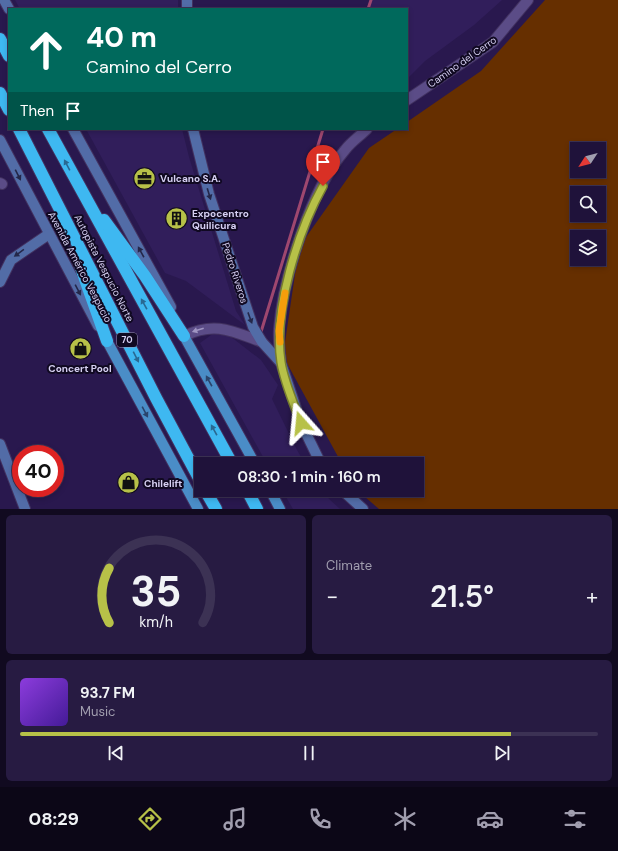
<!DOCTYPE html>
<meta charset="utf-8">
<style>
:root{--surface:#1f123a;--page:#271b42;--text:#f1f3f6;--muted:#a19eaf;--line:#3c3254;--accent:#b7c148}
body{margin:0;font-family:"DM Sans",sans-serif;background:var(--page);color:var(--text);height:100vh;display:flex;flex-direction:column;font-size:15px;white-space:nowrap}
*{box-sizing:border-box;margin:0}
p{font-size:13px;color:var(--muted)}
.icon{flex:none;width:22px;height:22px;fill:none;stroke:currentColor;stroke-width:2;stroke-linecap:round;stroke-linejoin:round}
.map{position:relative;height:509px;overflow:hidden}
.drawer{display:flex;flex-direction:column;gap:6px;padding:6px;background:#110a20;flex:1}
.drawer>*{flex:none}
.guide{position:absolute;left:8px;top:8px;width:400px;height:122px;border-radius:0px;box-shadow:0 2px 6px #0003,0 0 0 1px var(--line);background:#00695c;color:#fff;overflow:hidden}
.needle{width:26px;rotate:234deg}
.tools{position:absolute;left:570px;top:142px;display:grid;gap:8px}
.tools a{display:grid;place-items:center;width:36px;height:36px;border-radius:0px;background:var(--surface);box-shadow:0 2px 6px #0003,0 0 0 1px var(--line);font-size:20px}
.speed{position:absolute;left:12px;top:445px;display:flex;gap:8px;font-size:20px;font-weight:700;text-align:center}
.speed>*{display:grid;place-content:center;width:52px;height:52px;border-radius:50%;background:var(--surface);box-shadow:0 2px 6px #0003,0 0 0 1px var(--line);line-height:1}
.speed .limit{border:6px solid #d22;background:#fff;color:#111}
.pin{position:absolute;display:grid;place-items:center;width:34px;height:34px;color:#fff;margin:-41px -17px;border-radius:50% 50% 50% 0;rotate:-45deg;box-shadow:0 0 4px #0007}
.pin .icon{rotate:45deg}
.me{position:absolute;width:44px;margin:-22px;rotate:342deg;stroke-linejoin:round;filter:drop-shadow(0 0 3px #0008)}
.turn{display:flex;align-items:center;gap:14px;height:84px;padding:0 12px;font-size:18px}
.turn .icon{width:52px;height:52px;stroke-width:2.5}
.turn b{display:block;font-size:28px;line-height:34px}
.then{display:flex;align-items:center;height:38px;padding:0 12px;background:#0003;gap:8px;font-size:15px}
.big{font-size:30px;font-weight:600;line-height:1.1}
.drawer .widget{flex:1;display:flex;flex-direction:column;justify-content:center;gap:6px;min-width:0;padding:0 14px;border-radius:6px;background:var(--page)}
.drawer .dial{align-items:center;gap:0}
.dial svg{height:104px;overflow:visible;fill:none;stroke:var(--line);stroke-width:7;stroke-linecap:round;text-anchor:middle}
.dial text{fill:var(--text);stroke:none}
.song{display:flex;align-items:center;gap:12px}
.cover{width:48px;height:48px;border-radius:6px;background:linear-gradient(135deg,hsl(270 70% 55%),hsl(260 70% 35%))}
.played{height:4px;border-radius:2px;background:linear-gradient(90deg,var(--accent) 85%,var(--line) 85%)}
.keys{display:flex;justify-content:space-around;direction:ltr}
.heat{display:flex;justify-content:space-between;align-items:center;font-size:22px;direction:ltr}
.drawer .tiles{flex:1;display:grid;gap:6px;grid-template-columns:1fr 1fr}
.widget:last-child{grid-column:span 2}
.trip{position:absolute;left:194px;top:457px;width:230px;height:40px;border-radius:0px;background:var(--surface);box-shadow:0 2px 6px #0003,0 0 0 1px var(--line);font-weight:600;line-height:40px;text-align:center}
.dock{display:flex;height:64px;justify-content:space-around;align-items:center;background:#0c0717;color:var(--muted)}
.dock .icon{width:28px;height:28px}
.dock .on{color:var(--accent)}
.dock b{font-size:18px;color:var(--text)}
.map>svg:first-child{display:block}
</style>
<div class="map">
<svg width="618" height="509" viewBox="0 0 618 509">
<rect width="100%" height="100%" fill="#29184e"/>
<!-- built -->
<g fill="#311e5b">
<path d="M15,0H178V9H20Z"/>
<path d="M370,0H502L474,25L425,61L407,79V9H367Z"/>
<path d="M86,129H182L189,157L236,311L245,325L186,281L165,273Z"/>
<path d="M214,333H226L261,360L278,385L272,399L297,450L305,464H267L200,343Z"/>
<path d="M282,490H323L329,499L340,509H293Z"/>
</g>
<!-- green -->
<path fill="#662f00" fill-rule="evenodd" d="M545,0H618V509H379L357,490H417V464H342L283,356L299,247L369,148L397,129H407V122L481,71ZM577,149H599V171H577ZM577,193H599V215H577ZM577,237H599V259H577Z"/>
<g fill="none" stroke-linecap="round" stroke-linejoin="round">
<!-- stream -->
<g stroke="#9e476f" stroke-width="3">
<path d="M368,9L371,0"/>
<path d="M261,332L323,129"/>
</g>
<defs>
<g id="street">
<path d="M407,100L493,42L528,0"/>
<path d="M0,183L2,184"/>
<path d="M184,336C215,321 232,331 262,342"/>
<path d="M281,363C280,352 278,340 279,329C283,278 311,189 345,150C351,142 360,136 367,129"/>
</g>
<g id="secondary">
<path d="M4,0L9,9"/>
<path d="M187,0V9"/>
<path d="M73,129L171,307"/>
<path d="M193,129L209,194L253,327L262,342L281,363L301,423L321,464"/>
<path d="M0,140L98,326"/>
<path d="M0,282L11,260L49,234"/>
<path d="M0,444L25,509"/>
<path d="M342,490L363,509"/>
</g>
<g id="primary">
<path d="M184,336L255,464"/>
<path d="M107,341L198,509"/>
<path d="M270,490L280,509"/>
</g>
<g id="highway">
<path d="M0,39L9,56"/>
<path d="M0,93L9,110"/>
<path d="M19,129L156,398L201,482"/>
<path d="M48,129L232,464"/>
<path d="M104,220L145,276L184,336"/>
<path d="M75,251L107,341"/>
<path d="M205,490L216,509"/>
<path d="M247,490L257,509"/>
</g>
</defs>
<!-- street casing -->
<use href="#street" stroke="#423260" stroke-width="12"/>
<!-- secondary casing -->
<use href="#secondary" stroke="#423260" stroke-width="12"/>
<!-- primary casing -->
<use href="#primary" stroke="#423260" stroke-width="12"/>
<!-- highway casing -->
<use href="#highway" stroke="#423260" stroke-width="14"/>
<!-- street -->
<use href="#street" stroke="#5b4c87" stroke-width="10"/>
<!-- secondary -->
<use href="#secondary" stroke="#526ca7" stroke-width="10"/>
<!-- primary -->
<use href="#primary" stroke="#4a8dc7" stroke-width="10"/>
<!-- highway -->
<use href="#highway" stroke="#3eb8f1" stroke-width="12"/>
</g>
<!-- one-way arrows -->
<defs><path id="oneway-solid" d="M-6-.8H1V-3.2L6.5 0L1 3.2V.8H-6Z"/></defs>
<g fill="#296993">
<use href="#oneway-solid" transform="translate(67 165) rotate(-118)"/>
<use href="#oneway-solid" transform="translate(144 304) rotate(-119)"/>
<use href="#oneway-solid" transform="translate(136 357) rotate(63)"/>
<use href="#oneway-solid" transform="translate(214 430) rotate(-119)"/>
</g>
<g fill="#242749">
<use href="#oneway-solid" transform="translate(18 175) rotate(63)"/>
<use href="#oneway-solid" transform="translate(209 194) rotate(73)"/>
<use href="#oneway-solid" transform="translate(141 252) rotate(-119)"/>
<use href="#oneway-solid" transform="translate(19 253) rotate(144)"/>
<use href="#oneway-solid" transform="translate(78 290) rotate(62)"/>
<use href="#oneway-solid" transform="translate(250 318) rotate(70)"/>
</g>
<use fill="#9f95c2" href="#oneway-solid" transform="translate(198 330) rotate(162)"/>
<g fill="#2a446c">
<use href="#oneway-solid" transform="translate(209 381) rotate(-119)"/>
<use href="#oneway-solid" transform="translate(145 412) rotate(62)"/>
</g>
<g fill="none" stroke-linecap="round" stroke-linejoin="round">
<defs>
<path id="route" d="M301,423C294,404 284,382 281,362C273,310 298,231 323,186"/>
</defs>
<!-- route casing -->
<use href="#route" stroke="#777d2f" stroke-width="10"/>
<!-- route -->
<use href="#route" stroke="#b7c148" stroke-width="7"/>
<!-- slow -->
<path stroke="#f59e0b" stroke-width="7" d="M280,342L279,331L285,293"/>
</g>
<!-- icons -->
<defs>
<symbol id="office-disc" viewBox="-11 -11 22 22"><circle r="9.5" fill="#b7c148" stroke="#100921"/><path d="M-6-3h4V-5.5h4V-3h4V5H-6ZM-1-4.5V-3h2v-1.5ZM-6 0V1H6V0Z" fill="#111"/></symbol>
<symbol id="building-disc" viewBox="-11 -11 22 22"><circle r="9.5" fill="#b7c148" stroke="#100921"/><path d="M-4-6H4V6H1V3H-1V6H-4ZM-2.5-4.3h1.7v1.8h-1.7ZM.8-4.3h1.7v1.8H.8ZM-2.5-1h1.7V.8h-1.7ZM.8-1h1.7V.8H.8Z" fill="#111"/></symbol>
<symbol id="shop-disc" viewBox="-11 -11 22 22"><circle r="9.5" fill="#b7c148" stroke="#100921"/><path d="M-5-2.5h2.3a2.7 3.5 0 0 1 5.4 0H5L5.5 6h-11ZM-1.5-2.5h3a1.5 2.3 0 0 0-3 0Z" fill="#111"/></symbol>
</defs>
<g fill-rule="evenodd">
<use href="#office-disc" x="132" y="166" width="25" height="25"/>
<use href="#building-disc" x="164" y="206" width="25" height="25"/>
<use href="#shop-disc" x="68" y="336" width="25" height="25"/>
<use href="#shop-disc" x="116" y="470" width="25" height="25"/>
</g>
<g text-anchor="middle" dominant-baseline="central" stroke-width="4" stroke-linejoin="round" paint-order="stroke">
<!-- shield labels -->
<rect fill="#100921" stroke="#9b94b3" stroke-width="1" x="117" y="333" width="20" height="14" rx="3"/>
<g font-size="9" font-weight="bold" fill="#d6d0f2">
<text x="127" y="340">70</text>
</g>
<!-- street labels -->
<g font-size="10" fill="#d6d0f2" stroke="#100921">
<text transform="translate(462 62) rotate(-35)">Camino del Cerro</text>
<text transform="translate(80 267) rotate(62)">Avenida Américo Vespucio</text>
<text transform="translate(104 268) rotate(63)">Autopista Vespucio Norte</text>
<text transform="translate(235 273) rotate(72)">Pedro Riveros</text>
</g>
<!-- poi labels -->
<g font-size="10" font-weight="bold" fill="#d6d0f2" stroke="#100921" text-anchor="start">
<text x="160" y="178">Vulcano S.A.</text>
<text x="192" y="213">Expocentro<tspan x="192" dy="12">Quilicura</tspan></text>
<text x="80" y="368" text-anchor="middle">Concert Pool</text>
<text x="144" y="483">Chilelift</text>
</g>
</g>
</svg>
<div class="tools">
<a><svg class="needle" viewBox="-14 -14 28 28"><path d="M0-13l5 13h-10z" fill="#e53935"/><path d="M0 13l5-13h-10z" fill="#a19eaf"/></svg></a>
<a><svg class="icon" aria-label="search" viewBox="0 0 24 24"><circle cx="10" cy="10" r="6"/><path d="M15 15l6 6"/></svg></a>
<a><svg class="icon" aria-label="layers" viewBox="0 0 24 24"><path d="M12 4l9 5-9 5-9-5zM3 14l9 5 9-5"/></svg></a>
</div>
<div class="speed"><div class="limit">40</div></div>
<div class="pin" style="left:323px;top:186px;background:#d93025"><svg class="icon" aria-label="arrive" viewBox="0 0 24 24"><path d="M6 21V4h12l-3 4 3 4H6"/></svg></div>
<svg class="me" style="left:301px;top:423px" viewBox="-20 -20 40 40"><path d="M0-17L14 15 0 8-14 15z" fill="#b7c148" stroke="#fff" stroke-width="4"/></svg>
<div class="trip">08:30 · 1 min · 160 m</div>
<div class="guide">
<div class="turn"><svg class="icon" aria-label="ahead" viewBox="0 0 24 24"><path d="M12 20V5M6 11l6-6 6 6"/></svg><div><b>40 m</b>Camino del Cerro</div></div>
<div class="then">Then<svg class="icon" aria-label="arrive" viewBox="0 0 24 24"><path d="M6 21V4h12l-3 4 3 4H6"/></svg></div>
</div>
</div>
<section class="drawer">
<div class="tiles">
<div class="widget dial"><svg viewBox="0 0 100 80">
<path d="M14 69A42 42 0 1 1 86 69"/>
<path d="M14 69A42 42 0 0 1 14 27" stroke="#b7c148"/>
<text x="50" y="56" font-size="32" font-weight="700">35</text>
<text x="50" y="72" font-size="11">km/h</text>
</svg></div>
<div class="widget"><p>Climate</p>
<div class="heat"><a>−</a><b class="big">21.5°</b><a>+</a></div>
</div>
<div class="widget">
<div class="song"><i class="cover"></i><div><b>93.7 FM</b><p>Music</p></div></div>
<div class="played"></div>
<div class="keys"><svg class="icon" aria-label="previous" viewBox="0 0 24 24"><path d="M18 5L8 12l10 7zM5 5v14"/></svg><svg class="icon" aria-label="pause" viewBox="0 0 24 24"><path d="M8 5v14M16 5v14"/></svg><svg class="icon" aria-label="next" viewBox="0 0 24 24"><path d="M6 5l10 7-10 7zM19 5v14"/></svg></div>
</div>
</div>
</section>
<nav class="dock">
<b>08:29</b>
<svg class="icon on" aria-label="directions" viewBox="0 0 24 24"><path d="M12 3l9 9-9 9-9-9zM9 14v-3h6M13 9l2 2-2 2"/></svg>
<svg class="icon" aria-label="music" viewBox="0 0 24 24"><path d="M9 18V5l10-2v13"/><circle cx="6" cy="18" r="3"/><circle cx="16" cy="16" r="3"/></svg>
<svg class="icon" aria-label="phone" viewBox="0 0 24 24"><path d="M5 4h4l2 5-3 2q2 4 5 5l2-3 5 2v4C11 20 4 13 5 4z"/></svg>
<svg class="icon" aria-label="climate" viewBox="0 0 24 24"><path d="M12 3v18M4 7l16 10M4 17L20 7"/></svg>
<svg class="icon" aria-label="car" viewBox="0 0 24 24"><path d="M5 17H2v-5l4-1 3-4h7l3 4 3 1v5h-3M9 17h6M6 11h13"/><circle cx="7" cy="17" r="2"/><circle cx="17" cy="17" r="2"/></svg>
<svg class="icon" aria-label="filters" viewBox="0 0 24 24"><path d="M4 7h16M4 17h16"/><circle cx="9" cy="7" r="2"/><circle cx="15" cy="17" r="2"/></svg>
</nav>
